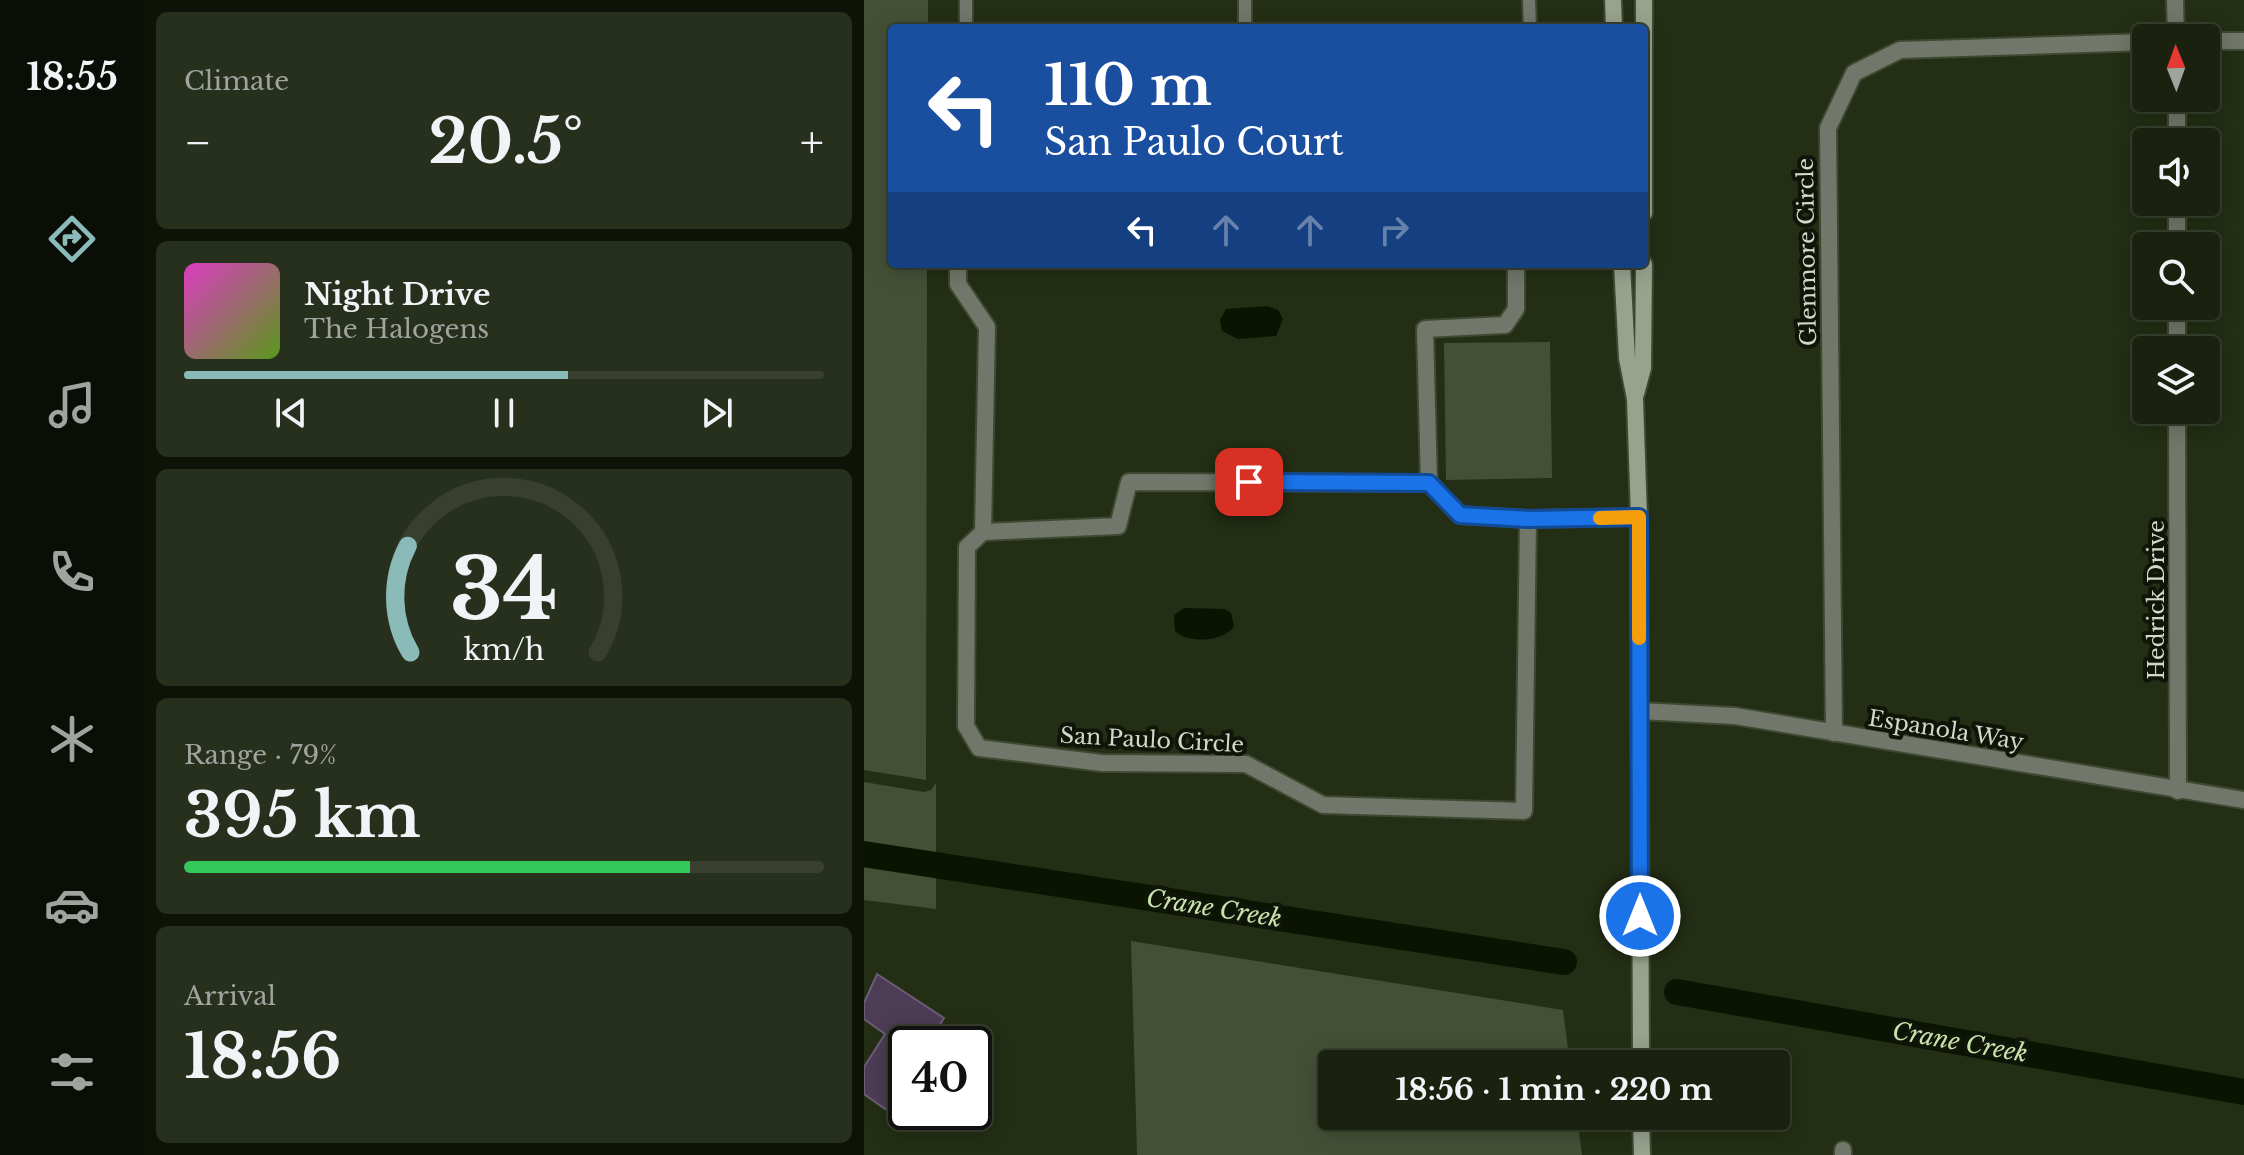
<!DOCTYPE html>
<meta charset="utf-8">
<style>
:root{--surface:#1a220f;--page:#272f1d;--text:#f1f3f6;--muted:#9fa49e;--line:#383f2f;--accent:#8bbbb9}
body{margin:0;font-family:"Libre Baskerville",serif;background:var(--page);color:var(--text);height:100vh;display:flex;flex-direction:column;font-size:30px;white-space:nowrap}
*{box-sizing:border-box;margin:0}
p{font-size:26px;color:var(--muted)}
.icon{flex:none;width:44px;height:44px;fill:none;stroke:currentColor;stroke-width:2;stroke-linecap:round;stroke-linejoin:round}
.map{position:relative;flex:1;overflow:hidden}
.details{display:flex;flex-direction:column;gap:12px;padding:12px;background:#0e1308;width:720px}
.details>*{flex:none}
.banner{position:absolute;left:24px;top:24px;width:760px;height:244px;border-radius:8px;box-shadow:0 4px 20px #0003,0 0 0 2px var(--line);background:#1a4fa0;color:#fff;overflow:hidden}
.needle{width:52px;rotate:359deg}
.tools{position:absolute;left:1268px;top:24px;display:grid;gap:16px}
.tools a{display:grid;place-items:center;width:88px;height:88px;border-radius:8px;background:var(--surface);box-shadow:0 4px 20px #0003,0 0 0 2px var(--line);font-size:40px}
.speed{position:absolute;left:24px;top:1026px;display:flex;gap:16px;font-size:40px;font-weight:700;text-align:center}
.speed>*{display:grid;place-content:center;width:104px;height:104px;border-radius:50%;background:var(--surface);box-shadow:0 4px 20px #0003,0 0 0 2px var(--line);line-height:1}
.speed .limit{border:4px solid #111;border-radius:12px;background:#fff;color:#111}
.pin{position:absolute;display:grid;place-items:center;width:68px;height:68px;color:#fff;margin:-34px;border-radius:16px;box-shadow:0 4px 12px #0006}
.me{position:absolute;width:88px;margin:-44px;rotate:0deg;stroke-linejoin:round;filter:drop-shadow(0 0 6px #0008)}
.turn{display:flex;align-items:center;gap:28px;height:168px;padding:0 24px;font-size:36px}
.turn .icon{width:104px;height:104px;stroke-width:2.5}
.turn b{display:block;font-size:56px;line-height:68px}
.lanes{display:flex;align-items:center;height:76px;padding:0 24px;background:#0003;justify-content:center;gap:40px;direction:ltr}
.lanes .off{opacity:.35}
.big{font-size:60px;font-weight:700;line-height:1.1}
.details .tile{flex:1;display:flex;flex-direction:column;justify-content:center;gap:12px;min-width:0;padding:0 28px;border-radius:12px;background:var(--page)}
.details .dial{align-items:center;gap:0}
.dial svg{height:208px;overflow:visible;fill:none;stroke:var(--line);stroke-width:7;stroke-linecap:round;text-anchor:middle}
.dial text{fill:var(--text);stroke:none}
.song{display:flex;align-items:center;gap:24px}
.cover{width:96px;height:96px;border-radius:12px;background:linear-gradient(135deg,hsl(310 70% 55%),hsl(90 70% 35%))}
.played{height:8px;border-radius:4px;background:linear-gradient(90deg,var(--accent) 60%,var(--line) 60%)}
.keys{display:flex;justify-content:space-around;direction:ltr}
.heat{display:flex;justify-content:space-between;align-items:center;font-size:44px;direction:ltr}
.charge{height:12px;border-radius:6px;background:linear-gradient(90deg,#34c759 79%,var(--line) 0)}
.trip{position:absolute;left:454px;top:1050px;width:472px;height:80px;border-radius:8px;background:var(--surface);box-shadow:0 4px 20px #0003,0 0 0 2px var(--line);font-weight:700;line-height:80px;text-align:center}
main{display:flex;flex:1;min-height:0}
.dock{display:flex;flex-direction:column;width:144px;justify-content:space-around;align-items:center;background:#0a0e06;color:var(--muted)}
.dock .icon{width:56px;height:56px}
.dock .selected{color:var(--accent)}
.dock b{font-size:36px;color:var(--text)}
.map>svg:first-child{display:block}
</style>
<main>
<nav class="dock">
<b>18:55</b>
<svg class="icon selected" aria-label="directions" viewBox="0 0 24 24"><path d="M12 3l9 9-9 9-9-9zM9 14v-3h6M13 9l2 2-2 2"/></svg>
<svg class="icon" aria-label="music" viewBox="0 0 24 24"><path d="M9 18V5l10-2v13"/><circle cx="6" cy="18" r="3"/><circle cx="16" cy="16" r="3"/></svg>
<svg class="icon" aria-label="phone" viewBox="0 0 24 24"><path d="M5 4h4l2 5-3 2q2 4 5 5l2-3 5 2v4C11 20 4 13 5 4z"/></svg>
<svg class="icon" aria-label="climate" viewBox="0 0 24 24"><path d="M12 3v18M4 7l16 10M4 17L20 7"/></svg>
<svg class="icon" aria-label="car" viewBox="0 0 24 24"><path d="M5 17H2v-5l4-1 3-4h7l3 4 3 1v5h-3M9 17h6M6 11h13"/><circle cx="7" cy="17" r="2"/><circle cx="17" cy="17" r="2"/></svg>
<svg class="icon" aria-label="filters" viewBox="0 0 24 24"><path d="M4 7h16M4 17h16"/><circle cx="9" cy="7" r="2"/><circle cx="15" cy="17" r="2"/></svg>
</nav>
<section class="details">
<div class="tile"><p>Climate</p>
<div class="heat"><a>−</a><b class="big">20.5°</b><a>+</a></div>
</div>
<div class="tile">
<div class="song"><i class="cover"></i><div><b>Night Drive</b><p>The Halogens</p></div></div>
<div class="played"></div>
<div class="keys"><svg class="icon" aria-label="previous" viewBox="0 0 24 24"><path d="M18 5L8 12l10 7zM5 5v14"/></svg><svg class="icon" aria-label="pause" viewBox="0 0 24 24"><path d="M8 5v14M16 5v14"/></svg><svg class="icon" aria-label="next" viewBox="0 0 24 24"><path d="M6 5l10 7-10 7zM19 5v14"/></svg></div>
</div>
<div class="tile dial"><svg viewBox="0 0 100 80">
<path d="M14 69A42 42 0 1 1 86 69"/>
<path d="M14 69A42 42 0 0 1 13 28" stroke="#8bbbb9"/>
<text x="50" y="56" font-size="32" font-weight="700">34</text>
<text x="50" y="72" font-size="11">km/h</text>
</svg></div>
<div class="tile"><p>Range · 79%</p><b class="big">395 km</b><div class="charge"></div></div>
<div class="tile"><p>Arrival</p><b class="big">18:56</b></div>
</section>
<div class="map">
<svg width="1380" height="1155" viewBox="0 0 1380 1155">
<rect width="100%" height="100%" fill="#232e14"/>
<!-- green -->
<g fill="#445036">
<path d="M0,0H64V28H28V264H63L62,780L0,770Z"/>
<path d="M686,342L688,478L582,480L580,343Z"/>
<path d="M0,782L60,792L67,790L72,783V909L0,900Z"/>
<path d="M267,941L699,1010L706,1064H468V1116H713L718,1155H273Z"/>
</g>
<!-- water -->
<g fill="#0a1400">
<path d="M403,306L414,310L419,319L412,336L374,339L358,331L356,320L362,309Z"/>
<path d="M320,608L361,609L367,613L370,626C361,642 323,644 311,631L310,615Z"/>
</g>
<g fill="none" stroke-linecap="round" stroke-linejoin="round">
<!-- canal -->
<g stroke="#0a1400" stroke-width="26">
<path d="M0,854L700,962"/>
<path d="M813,992L1380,1092"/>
</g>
</g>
<!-- building -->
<path fill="#4c3c55" stroke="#6d5c77" stroke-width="2" d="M13,974L80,1018L64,1044H42V1081L24,1111L0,1094V1067L21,1034L0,1019V1003Z"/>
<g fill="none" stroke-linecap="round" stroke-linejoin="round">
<defs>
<g id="lane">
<path d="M102,0V28"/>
<path d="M381,0V28"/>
<path d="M665,0L666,28"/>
</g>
<g id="street">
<path d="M1311,0L1312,38"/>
<path d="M1342,41H1380"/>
<path d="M1313,98V142"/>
<path d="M1313,202V246"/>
<path d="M94,264V284L123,327L119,532L103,547L102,726L115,748L238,763L382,764L459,805L660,811L664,519"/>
<path d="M1313,306V350"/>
<path d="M1313,410L1314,791"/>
<path d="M565,483L561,329L641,325L652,309V264"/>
<path d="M119,532L254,526L265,482L565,483L596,515L664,519L775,517"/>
<path d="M776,711L871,716L1380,800"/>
<path d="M970,733L964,128L990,73L1036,50L1282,42"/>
<path d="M979,1150V1155"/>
</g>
<g id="secondary">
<path d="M749,0L750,28"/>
<path d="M780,0V213"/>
<path d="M758,264L763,358L771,399L775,517L777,1064"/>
<path d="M772,394L779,368L780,264"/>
<path d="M777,1116L778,1155"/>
</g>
</defs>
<!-- lane casing -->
<use href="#lane" stroke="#3f4931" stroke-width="16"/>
<!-- street casing -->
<use href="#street" stroke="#3f4931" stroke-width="20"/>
<!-- secondary casing -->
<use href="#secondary" stroke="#3f4931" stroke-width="20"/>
<!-- lane -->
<use href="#lane" stroke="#71776a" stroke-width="12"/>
<!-- street -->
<use href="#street" stroke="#71776a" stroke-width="16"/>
<!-- secondary -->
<use href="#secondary" stroke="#98a28d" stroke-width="16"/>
</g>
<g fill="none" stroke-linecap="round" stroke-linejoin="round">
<defs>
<path id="route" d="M385,482L565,483L596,515L664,519L775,517L776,916"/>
</defs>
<!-- route casing -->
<use href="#route" stroke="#114b97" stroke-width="20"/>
<!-- route -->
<use href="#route" stroke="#1a73e8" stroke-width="14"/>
<!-- slow -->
<path stroke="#f59e0b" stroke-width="14" d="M736,518L775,517V638"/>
</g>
<g text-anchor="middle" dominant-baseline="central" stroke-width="8" stroke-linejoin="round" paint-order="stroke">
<!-- street labels -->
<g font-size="22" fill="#d1d9c9" stroke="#101509">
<text transform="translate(943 252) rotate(-91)">Glenmore Circle</text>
<text transform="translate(1292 600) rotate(-90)">Hedrick Drive</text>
<text transform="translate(1082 730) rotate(9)">Espanola Way</text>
<text transform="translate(288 740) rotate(3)">San Paulo Circle</text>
</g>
<!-- water labels -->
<g font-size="24" font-style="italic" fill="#cae3ac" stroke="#101509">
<text transform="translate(350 908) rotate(9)">Crane Creek</text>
<text transform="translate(1096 1042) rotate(10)">Crane Creek</text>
</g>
</g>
</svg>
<div class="tools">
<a><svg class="needle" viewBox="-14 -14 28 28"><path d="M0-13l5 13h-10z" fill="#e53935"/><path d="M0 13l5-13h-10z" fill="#9fa49e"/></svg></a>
<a><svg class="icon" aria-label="sound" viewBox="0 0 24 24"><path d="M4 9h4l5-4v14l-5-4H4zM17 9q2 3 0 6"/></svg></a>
<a><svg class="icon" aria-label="search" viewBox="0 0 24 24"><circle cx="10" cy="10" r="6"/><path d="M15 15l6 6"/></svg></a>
<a><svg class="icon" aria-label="layers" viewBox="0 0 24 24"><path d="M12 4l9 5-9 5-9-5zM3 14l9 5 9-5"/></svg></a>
</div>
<div class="speed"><div class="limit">40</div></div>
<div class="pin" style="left:385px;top:482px;background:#d93025"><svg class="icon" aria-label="arrive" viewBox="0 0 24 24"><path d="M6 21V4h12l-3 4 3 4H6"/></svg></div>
<svg class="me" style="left:776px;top:916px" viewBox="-20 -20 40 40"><circle r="17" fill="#1a73e8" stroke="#fff" stroke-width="3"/><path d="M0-11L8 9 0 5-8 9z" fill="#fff"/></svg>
<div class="trip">18:56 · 1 min · 220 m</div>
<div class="banner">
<div class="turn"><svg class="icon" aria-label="left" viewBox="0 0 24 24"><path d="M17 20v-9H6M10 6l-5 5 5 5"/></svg><div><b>110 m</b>San Paulo Court</div></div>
<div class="lanes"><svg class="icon" aria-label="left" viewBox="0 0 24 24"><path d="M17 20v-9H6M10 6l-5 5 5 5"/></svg><svg class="icon off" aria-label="ahead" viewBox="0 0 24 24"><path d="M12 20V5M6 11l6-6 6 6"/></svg><svg class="icon off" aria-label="ahead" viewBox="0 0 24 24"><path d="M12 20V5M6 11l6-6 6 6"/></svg><svg class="icon off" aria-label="right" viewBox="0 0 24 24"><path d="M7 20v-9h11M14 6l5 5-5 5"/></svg></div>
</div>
</div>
</main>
